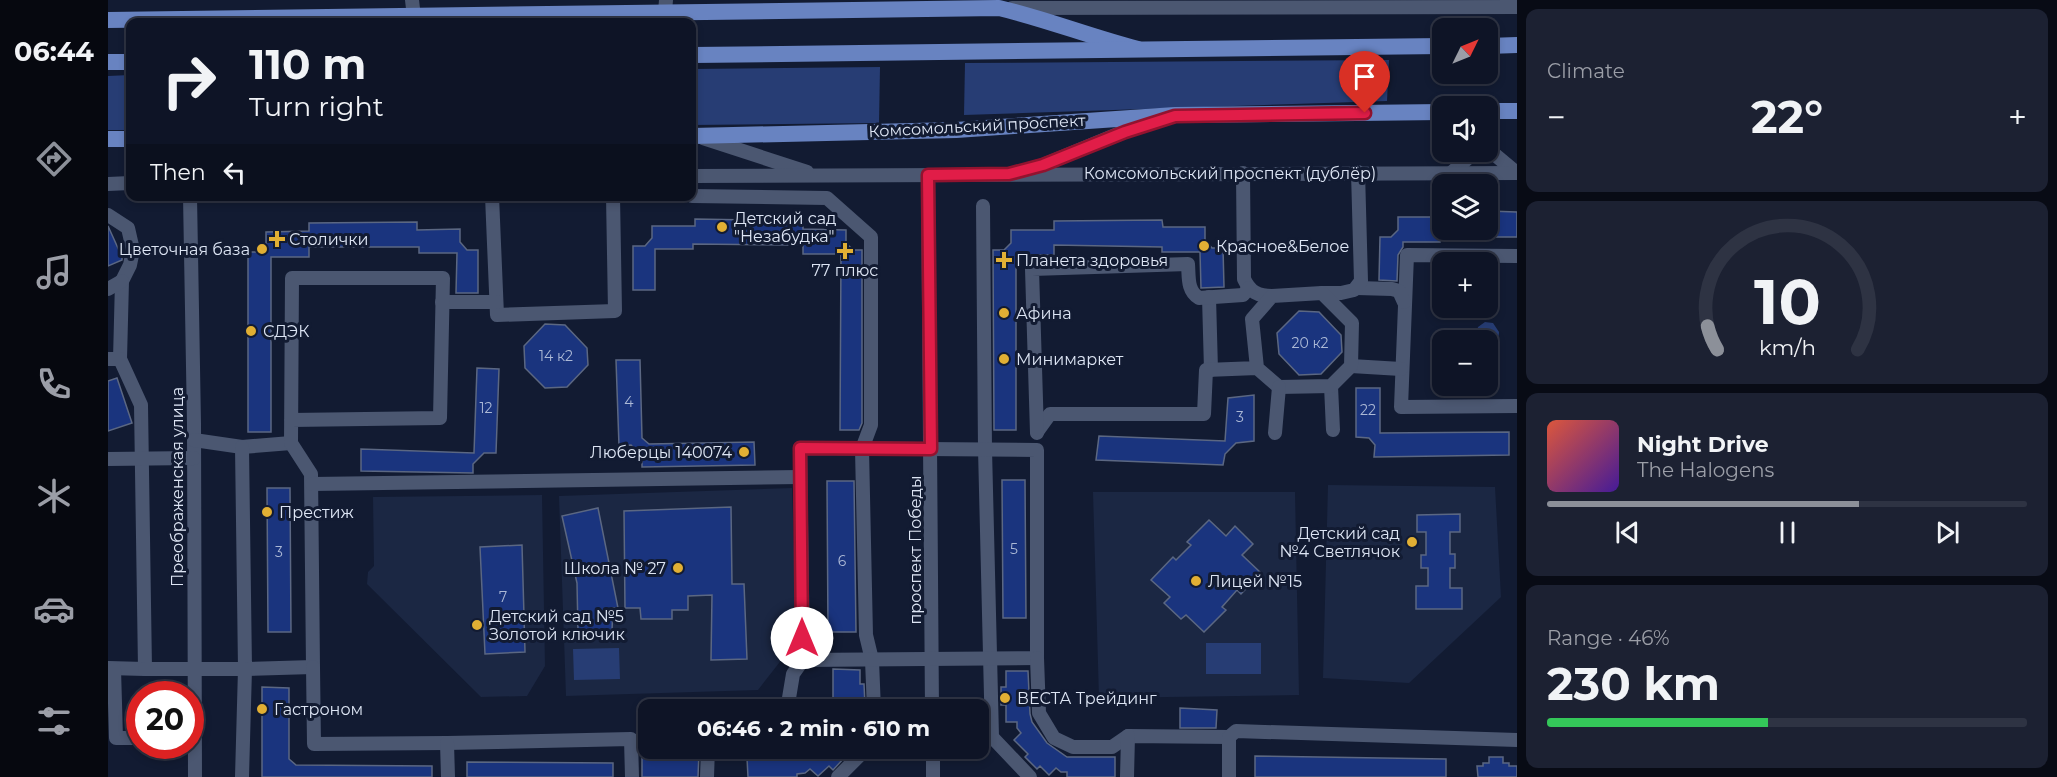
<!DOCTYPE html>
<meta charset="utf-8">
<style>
:root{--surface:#0e1426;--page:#1c2132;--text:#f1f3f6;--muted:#9b9ea7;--line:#2e3343;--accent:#8c9099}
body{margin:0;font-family:Montserrat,sans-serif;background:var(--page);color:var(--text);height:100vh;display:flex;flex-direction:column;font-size:22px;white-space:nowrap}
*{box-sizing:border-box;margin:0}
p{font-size:20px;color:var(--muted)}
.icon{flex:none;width:33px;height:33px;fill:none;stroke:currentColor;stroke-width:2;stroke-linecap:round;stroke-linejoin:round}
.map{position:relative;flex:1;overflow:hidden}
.sheet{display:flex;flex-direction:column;gap:9px;padding:9px;background:#080b15;width:540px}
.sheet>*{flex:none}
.top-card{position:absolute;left:18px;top:18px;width:570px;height:183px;border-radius:12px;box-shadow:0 3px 9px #0003,0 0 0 2px var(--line);background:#0e1426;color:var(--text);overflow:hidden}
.needle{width:39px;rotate:47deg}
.fabs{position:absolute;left:1324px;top:18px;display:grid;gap:12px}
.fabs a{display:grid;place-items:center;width:66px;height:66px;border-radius:12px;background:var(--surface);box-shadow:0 3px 9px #0003,0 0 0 2px var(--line);font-size:30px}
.speed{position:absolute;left:18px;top:681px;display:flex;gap:12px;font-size:30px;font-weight:700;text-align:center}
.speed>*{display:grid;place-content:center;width:78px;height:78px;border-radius:50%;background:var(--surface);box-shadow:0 3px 9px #0003,0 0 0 2px var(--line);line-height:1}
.speed .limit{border:9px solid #d22;background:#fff;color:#111}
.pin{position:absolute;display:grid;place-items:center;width:51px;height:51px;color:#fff;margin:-62px -26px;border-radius:50% 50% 50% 0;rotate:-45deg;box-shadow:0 0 6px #0007}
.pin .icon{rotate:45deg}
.me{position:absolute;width:66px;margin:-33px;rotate:0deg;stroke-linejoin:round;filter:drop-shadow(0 0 4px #0008)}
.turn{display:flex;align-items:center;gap:21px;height:126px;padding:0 24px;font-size:27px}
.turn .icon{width:78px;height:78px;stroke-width:2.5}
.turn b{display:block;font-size:42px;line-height:51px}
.then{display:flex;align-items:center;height:57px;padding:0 24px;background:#0003;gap:12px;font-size:22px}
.big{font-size:45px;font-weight:700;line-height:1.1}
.sheet .widget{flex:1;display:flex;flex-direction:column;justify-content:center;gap:9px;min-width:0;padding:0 21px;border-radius:12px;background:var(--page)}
.sheet .dial{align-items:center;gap:0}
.dial svg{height:156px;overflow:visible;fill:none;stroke:var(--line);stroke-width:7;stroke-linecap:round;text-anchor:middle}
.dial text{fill:var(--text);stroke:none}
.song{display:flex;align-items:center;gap:18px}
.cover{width:72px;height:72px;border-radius:9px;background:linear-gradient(135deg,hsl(10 70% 55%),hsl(260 70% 35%))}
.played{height:6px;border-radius:3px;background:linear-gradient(90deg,var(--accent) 65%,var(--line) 65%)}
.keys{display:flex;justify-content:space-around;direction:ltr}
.heat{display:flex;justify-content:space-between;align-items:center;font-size:33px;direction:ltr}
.charge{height:9px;border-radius:4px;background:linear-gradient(90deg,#34c759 46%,var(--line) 0)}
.trip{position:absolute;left:530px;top:699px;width:351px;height:60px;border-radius:12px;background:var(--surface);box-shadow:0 3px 9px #0003,0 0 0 2px var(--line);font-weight:700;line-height:60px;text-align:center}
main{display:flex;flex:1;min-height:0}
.tabs{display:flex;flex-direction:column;width:108px;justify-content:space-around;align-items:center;background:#06080f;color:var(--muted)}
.tabs .icon{width:42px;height:42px}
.tabs .selected{color:var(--accent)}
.tabs b{font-size:27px;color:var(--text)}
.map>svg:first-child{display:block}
</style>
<main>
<nav class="tabs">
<b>06:44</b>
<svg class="icon selected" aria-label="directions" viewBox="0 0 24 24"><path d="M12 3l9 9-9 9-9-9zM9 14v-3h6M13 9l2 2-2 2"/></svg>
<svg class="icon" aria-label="music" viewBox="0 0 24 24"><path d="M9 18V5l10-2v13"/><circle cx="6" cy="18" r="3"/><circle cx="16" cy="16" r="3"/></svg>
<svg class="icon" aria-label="phone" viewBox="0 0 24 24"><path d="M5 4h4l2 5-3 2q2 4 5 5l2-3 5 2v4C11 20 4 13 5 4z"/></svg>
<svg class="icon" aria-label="climate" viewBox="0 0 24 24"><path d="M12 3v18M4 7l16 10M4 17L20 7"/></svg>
<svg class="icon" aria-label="car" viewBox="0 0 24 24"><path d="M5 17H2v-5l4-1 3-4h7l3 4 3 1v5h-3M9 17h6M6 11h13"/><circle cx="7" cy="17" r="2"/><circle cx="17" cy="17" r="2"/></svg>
<svg class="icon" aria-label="filters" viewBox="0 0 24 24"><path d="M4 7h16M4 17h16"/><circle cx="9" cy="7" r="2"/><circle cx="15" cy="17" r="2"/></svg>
</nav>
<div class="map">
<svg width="1409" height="777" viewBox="0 0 1409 777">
<rect width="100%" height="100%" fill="#121b32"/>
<!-- built -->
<g fill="#1b2743">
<path d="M1220,485L1387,487L1393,597L1301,683L1215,678Z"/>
<path d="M684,488L689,640L650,690L458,696L451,496Z"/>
<path d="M985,492H1187L1191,695L991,698Z"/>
<path d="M434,495L437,666L419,696L373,697L259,584L260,572L266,566L265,497Z"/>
</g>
<!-- green -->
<g fill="#273d74">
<path d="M1281,60L1279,101L856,115L857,63Z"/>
<path d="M772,67L771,123L584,125V69Z"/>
<path d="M22,75V130H0V76Z"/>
<path d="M1377,322L1385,323L1391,332C1391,339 1387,344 1380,345V340H1370L1368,336L1370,327Z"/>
<rect x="1098" y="643" width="55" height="31"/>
<path d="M511,648L512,679L466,680L465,649Z"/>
</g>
<!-- building -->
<g fill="#1a347e" stroke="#5b6782" stroke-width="1.5">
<path d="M1380,211L1409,212V237H1380Z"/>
<path d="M1290,217H1335V237H1332V242H1295V247L1290,255L1289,281L1271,280L1272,237H1283L1290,230Z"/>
<path d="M587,219L695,221V229L738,230V243L745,250H754V423L751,430H732L733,254H695V245L585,244V249H547V290H525V246H537L544,238V226H587Z"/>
<path d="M1054,220L1055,227H1097V240L1104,248H1115L1116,287L1093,288L1092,252H1054V247L946,245V255H908V430H886L885,250H896L903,243V230H946V221Z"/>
<path d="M309,222V230L352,229V242L359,250H370V293H348L349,253H311V247H201V257H163V432H140V252H151L158,245V232L201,231V223Z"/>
<path d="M0,226L14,257V260L0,266Z"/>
<path d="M1191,311L1211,312L1233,335L1234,352L1213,374L1191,375L1171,354L1169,333Z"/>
<path d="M437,324L457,325L479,348L480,365L459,387L437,388L417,368L416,346Z"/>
<path d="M508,360H532L534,438L541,444L646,442L647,465L534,467V457L523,445L511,446Z"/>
<path d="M369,368L391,369L388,453H376L365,464V473L253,471V449L366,453Z"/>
<path d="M9,378L24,423L0,431V381Z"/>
<path d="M1248,388H1272V433L1401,432V455L1266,457L1267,445L1261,438L1248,437Z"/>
<path d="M1146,395V441L1128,443L1117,454L1115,465L988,460L991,436L1117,441L1120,398Z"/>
<path d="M894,480H917L918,618H895Z"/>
<path d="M719,481H746L748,632H720Z"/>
<path d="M159,488H182L183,632H160Z"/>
<path d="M623,507L624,584H636L639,659L603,660L604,595L580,596V610H564V619H533L532,608H517L516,511Z"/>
<path d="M490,508L510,608H505L504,630L470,632L469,583L454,516Z"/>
<path d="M1352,514V532H1342V554H1347V568H1342V588H1354V609H1308V586H1320V568H1313V555H1318V532H1309V515Z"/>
<path d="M1101,520L1118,536L1127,526L1145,544L1134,555L1153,573L1133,594L1129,590L1114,607L1118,610L1096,632L1078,615L1073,619L1056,603L1062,597L1043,580L1065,557L1068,560L1083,545L1079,542Z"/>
<path d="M414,545L417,652L377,654L372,547Z"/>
<path d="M725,669L752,670V684H756L757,706H752V710H725Z"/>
<path d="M898,671H920L922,714L924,722L939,743L959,757H1007V777H959V772H953L948,768L941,775L932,766L929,769L917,757L920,754L906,740L913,733L909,728V722H898V705H893V687H898Z"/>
<path d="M154,687L181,688V759L188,765L324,766V777H154Z"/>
<path d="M1072,708L1109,710L1108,728H1072Z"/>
<path d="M701,748H739L734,753L737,757L725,770L721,766L710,776L702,769L697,773L689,774V777H640L639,758L693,756Z"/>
<path d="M591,752L590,777H534V753Z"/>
<path d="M1147,756L1338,759V777H1147Z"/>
<path d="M1381,757H1395V763H1401V766H1409V777H1370L1369,766H1375V763H1381Z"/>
<path d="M359,762L505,763V777H359Z"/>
</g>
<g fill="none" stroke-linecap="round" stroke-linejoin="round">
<!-- minor -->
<g stroke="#4b5771" stroke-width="14">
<path d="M304,0L306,17"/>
<path d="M904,8L1409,7"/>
<path d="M557,12L558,0"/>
<path d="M595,138L699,172"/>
<path d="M1380,149L1409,173"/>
<path d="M921,169L935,165L1017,131L1051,120"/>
<path d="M1135,173L1136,279C1142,292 1150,296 1164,296"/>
<path d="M1343,173L1367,152"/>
<path d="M820,175L824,710"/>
<path d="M584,176L1409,173"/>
<path d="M0,184L22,183"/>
<path d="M82,196L86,423L87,777"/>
<path d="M384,196L389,315L507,311L505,196"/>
<path d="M584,196L719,198L763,237V425L754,449L758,635L764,660L766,710"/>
<path d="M875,206L877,449L884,737L922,777"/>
<path d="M0,215L20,228L25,250L22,265L14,281L12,359"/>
<path d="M1409,256L1299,255L1293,407L1409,406"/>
<path d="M1249,288L1284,289L1291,291L1296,302"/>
<path d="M0,289L14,281"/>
<path d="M1214,293H1233L1246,290L1253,281L1250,172"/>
<path d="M1101,297L1103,370"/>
<path d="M334,302H388"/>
<path d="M0,359H12L33,405L37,669L0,668"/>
<path d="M1243,366L1293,369"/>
<path d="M1223,386L1225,430"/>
<path d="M929,432L942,414H1096L1098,370L1149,368L1171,387L1223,386L1243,366L1244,323L1214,293L1164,296L1144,319L1149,368"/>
<path d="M929,433L924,269L1080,264C1081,277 1079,291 1091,298L1135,295L1141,288"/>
<path d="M1167,433L1171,387"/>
<path d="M86,440L134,447L183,443"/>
<path d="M134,447L137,669L205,667L203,474L183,443L184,278H335L332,418L183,420"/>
<path d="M692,448L929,450V658L695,660Z"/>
<path d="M0,459L86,458"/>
<path d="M204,484L692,477"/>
<path d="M929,658L931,713L946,738L965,747H1004L1020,736L1121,737"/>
<path d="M205,667L206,744L339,743L523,739L524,777"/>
<path d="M6,669L8,738H32"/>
<path d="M37,669H137L134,777"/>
<path d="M679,710L685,674L695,660"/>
<path d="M339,743L340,777"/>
<path d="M825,748V777"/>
<path d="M599,777L600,748"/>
<path d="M730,777L759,748"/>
<path d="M1019,777L1020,736"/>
<path d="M1121,777V737L1128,731L1409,740"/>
</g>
<!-- major -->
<g stroke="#6883c1" stroke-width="16">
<path d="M0,20L891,8C938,19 983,37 1030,49"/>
<path d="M1380,46L1409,45"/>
<path d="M584,55L1335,46"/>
<path d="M0,62H22"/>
<path d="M1380,111H1409"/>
<path d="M584,136L848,130L1067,115L1335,112"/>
<path d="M0,139H22"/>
</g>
</g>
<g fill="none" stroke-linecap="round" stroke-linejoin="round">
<defs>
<path id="route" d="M694,638L692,448L823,449L820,175L901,174L935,165L1017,132L1067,116L1257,113"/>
</defs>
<!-- route casing -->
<use href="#route" stroke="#92132f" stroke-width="15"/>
<!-- route -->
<use href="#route" stroke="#e11d48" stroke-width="10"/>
</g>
<!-- markers -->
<g fill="#e1af34" stroke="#121b32" stroke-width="2">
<circle cx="614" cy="227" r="6"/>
<path d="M166 230h6v6h6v6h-6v6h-6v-6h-6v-6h6z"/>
<circle cx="1096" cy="246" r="6"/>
<circle cx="154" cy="249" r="6"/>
<path d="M734 242h6v6h6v6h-6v6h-6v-6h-6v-6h6z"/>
<path d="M893 251h6v6h6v6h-6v6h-6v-6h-6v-6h6z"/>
<circle cx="896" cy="313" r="6"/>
<circle cx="143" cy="331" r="6"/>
<circle cx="896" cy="359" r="6"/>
<circle cx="636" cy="452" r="6"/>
<circle cx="159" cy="512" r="6"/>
<circle cx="1304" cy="542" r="6"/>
<circle cx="570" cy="568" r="6"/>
<circle cx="1088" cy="581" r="6"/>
<circle cx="369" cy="625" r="6"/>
<circle cx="897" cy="698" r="6"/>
<circle cx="154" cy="709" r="6"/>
</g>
<g text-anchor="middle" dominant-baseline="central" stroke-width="6" stroke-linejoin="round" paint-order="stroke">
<!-- number labels -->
<g font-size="14" fill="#acb9d6">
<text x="1202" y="343">20 к2</text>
<text x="448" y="356">14 к2</text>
<text x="521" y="402">4</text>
<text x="378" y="408">12</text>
<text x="1260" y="410">22</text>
<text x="1132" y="417">3</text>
<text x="906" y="549">5</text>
<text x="171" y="552">3</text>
<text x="734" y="561">6</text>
<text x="395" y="597">7</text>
</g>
<!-- street labels -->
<g font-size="16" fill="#dde5f4" stroke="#121b32">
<text transform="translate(869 126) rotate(-3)">Комсомольский проспект</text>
<text x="1122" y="173">Комсомольский проспект (дублёр)</text>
<text transform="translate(69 487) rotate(-90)">Преображенская улица</text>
<text transform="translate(807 550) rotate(-90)">проспект Победы</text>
</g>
<!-- poi labels -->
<g font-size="16" fill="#dde5f4" stroke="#121b32" text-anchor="start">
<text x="626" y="218">Детский сад<tspan x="626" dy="18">"Незабудка"</tspan></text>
<text x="181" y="239">Столички</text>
<text x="1108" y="246">Красное&amp;Белое</text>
<text x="142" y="249" text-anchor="end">Цветочная база</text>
<text x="908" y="260">Планета здоровья</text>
<text x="737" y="270" text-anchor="middle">77 плюс</text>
<text x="908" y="313">Афина</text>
<text x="155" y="331">СДЭК</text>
<text x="908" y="359">Минимаркет</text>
<text x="624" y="452" text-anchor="end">Люберцы 140074</text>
<text x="171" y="512">Престиж</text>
<text x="1292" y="533" text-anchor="end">Детский сад<tspan x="1292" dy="18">№4 Светлячок</tspan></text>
<text x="558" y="568" text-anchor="end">Школа № 27</text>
<text x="1100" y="581">Лицей №15</text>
<text x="381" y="616">Детский сад №5<tspan x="381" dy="18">Золотой ключик</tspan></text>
<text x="909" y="698">ВЕСТА Трейдинг</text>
<text x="166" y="709">Гастроном</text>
</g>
</g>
</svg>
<div class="fabs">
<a><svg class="needle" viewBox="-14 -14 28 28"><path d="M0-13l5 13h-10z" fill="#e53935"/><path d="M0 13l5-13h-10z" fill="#9b9ea7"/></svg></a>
<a><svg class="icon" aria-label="sound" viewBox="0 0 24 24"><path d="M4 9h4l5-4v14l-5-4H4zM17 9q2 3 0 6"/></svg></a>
<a><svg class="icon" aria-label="layers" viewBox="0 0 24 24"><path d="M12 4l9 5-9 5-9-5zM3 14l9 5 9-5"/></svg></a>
<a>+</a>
<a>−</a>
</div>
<div class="speed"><div class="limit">20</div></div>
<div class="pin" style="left:1257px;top:113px;background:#d93025"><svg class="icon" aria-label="arrive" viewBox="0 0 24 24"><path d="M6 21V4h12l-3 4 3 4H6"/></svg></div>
<svg class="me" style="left:694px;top:638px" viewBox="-20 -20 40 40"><circle r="19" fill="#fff"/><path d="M0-13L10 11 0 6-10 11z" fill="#e11d48"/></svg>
<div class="trip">06:46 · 2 min · 610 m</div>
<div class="top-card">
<div class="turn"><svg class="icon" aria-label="right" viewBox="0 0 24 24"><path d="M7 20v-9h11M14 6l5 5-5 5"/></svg><div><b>110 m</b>Turn right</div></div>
<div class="then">Then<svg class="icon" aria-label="left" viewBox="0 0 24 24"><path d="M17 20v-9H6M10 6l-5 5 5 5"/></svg></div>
</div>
</div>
<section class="sheet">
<div class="widget"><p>Climate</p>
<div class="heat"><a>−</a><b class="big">22°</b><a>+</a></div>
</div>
<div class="widget dial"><svg viewBox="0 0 100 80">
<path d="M14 69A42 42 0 1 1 86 69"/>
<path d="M14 69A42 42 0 0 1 9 57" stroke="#8c9099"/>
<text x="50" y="56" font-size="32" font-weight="700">10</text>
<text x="50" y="72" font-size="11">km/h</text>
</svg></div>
<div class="widget">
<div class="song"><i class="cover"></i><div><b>Night Drive</b><p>The Halogens</p></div></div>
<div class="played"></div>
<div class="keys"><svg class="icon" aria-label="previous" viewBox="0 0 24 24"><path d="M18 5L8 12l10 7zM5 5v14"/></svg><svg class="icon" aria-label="pause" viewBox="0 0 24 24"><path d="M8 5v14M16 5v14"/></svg><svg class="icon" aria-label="next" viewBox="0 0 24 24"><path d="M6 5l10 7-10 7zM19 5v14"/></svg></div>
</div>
<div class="widget"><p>Range · 46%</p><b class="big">230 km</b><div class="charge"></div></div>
</section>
</main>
